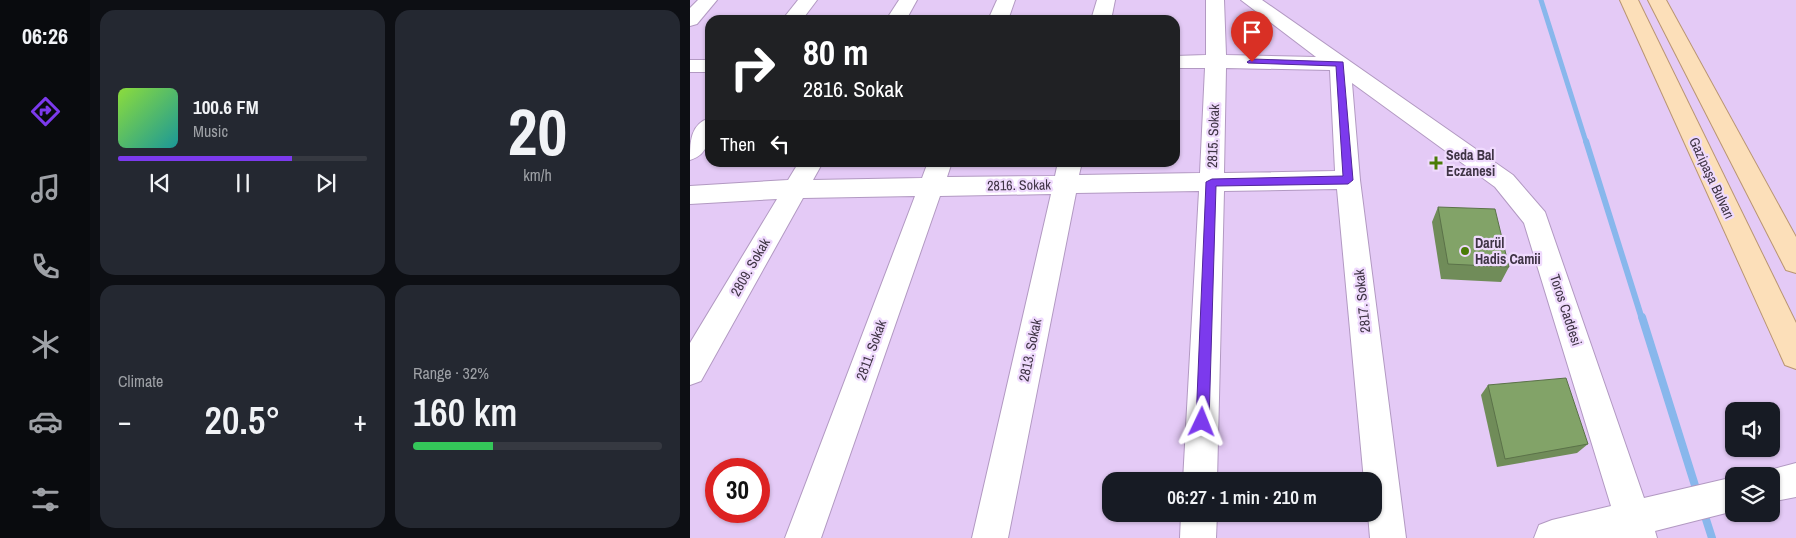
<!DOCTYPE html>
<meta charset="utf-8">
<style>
:root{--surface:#171b24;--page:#242831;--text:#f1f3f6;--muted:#9ea1a6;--line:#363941;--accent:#7c3aed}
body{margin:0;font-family:"Archivo Narrow",sans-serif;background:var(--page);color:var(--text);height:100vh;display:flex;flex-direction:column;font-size:19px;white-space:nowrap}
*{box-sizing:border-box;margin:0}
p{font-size:16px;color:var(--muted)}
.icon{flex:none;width:28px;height:28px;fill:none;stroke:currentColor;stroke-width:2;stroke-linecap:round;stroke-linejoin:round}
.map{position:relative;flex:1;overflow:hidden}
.side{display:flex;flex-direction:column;gap:10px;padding:10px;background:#0d0f14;width:600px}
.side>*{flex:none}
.guide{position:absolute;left:15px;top:15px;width:475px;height:152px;border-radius:15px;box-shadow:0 1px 4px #0004;background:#202124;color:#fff;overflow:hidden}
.controls{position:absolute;left:1035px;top:402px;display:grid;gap:10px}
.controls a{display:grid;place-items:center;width:55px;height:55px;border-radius:10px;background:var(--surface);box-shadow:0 1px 4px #0004;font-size:25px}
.speed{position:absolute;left:15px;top:458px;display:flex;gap:10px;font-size:25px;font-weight:700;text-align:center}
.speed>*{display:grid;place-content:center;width:65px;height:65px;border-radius:50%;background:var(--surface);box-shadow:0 1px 4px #0004;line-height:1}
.speed .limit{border:8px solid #d22;background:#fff;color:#111}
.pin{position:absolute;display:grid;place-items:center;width:42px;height:42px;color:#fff;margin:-51px -21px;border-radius:50% 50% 50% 0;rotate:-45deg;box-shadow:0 0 5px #0007}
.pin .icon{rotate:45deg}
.me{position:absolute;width:55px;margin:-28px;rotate:2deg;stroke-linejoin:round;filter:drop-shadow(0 0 4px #0008)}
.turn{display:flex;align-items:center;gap:18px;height:105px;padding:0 15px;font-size:22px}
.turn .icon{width:65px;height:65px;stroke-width:2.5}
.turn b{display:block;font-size:35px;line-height:42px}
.then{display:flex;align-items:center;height:48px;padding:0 15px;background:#0003;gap:10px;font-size:19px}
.big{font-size:38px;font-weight:600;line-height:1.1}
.side .card{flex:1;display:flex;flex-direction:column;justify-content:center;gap:8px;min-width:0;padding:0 18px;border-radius:15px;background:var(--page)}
.side .dial{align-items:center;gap:0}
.dial b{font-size:65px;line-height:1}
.song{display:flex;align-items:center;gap:15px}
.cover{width:60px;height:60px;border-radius:8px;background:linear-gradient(135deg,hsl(90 70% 55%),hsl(180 70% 35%))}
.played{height:5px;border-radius:2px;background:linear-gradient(90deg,var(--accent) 70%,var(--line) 70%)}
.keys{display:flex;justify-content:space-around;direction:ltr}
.heat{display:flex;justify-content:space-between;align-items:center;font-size:28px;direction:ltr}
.charge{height:8px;border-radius:4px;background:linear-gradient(90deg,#34c759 32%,var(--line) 0)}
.side .tiles{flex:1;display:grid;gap:10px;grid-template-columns:repeat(2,1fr)}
.trip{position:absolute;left:412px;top:472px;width:280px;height:50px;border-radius:15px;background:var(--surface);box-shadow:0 1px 4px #0004;font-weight:600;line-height:50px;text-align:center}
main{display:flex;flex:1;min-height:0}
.tab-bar{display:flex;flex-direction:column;width:90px;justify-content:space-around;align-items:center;background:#090b0e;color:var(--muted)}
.tab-bar .icon{width:35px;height:35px}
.tab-bar .on{color:var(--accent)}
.tab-bar b{font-size:22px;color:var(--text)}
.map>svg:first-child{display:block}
</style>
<main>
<nav class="tab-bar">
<b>06:26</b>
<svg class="icon on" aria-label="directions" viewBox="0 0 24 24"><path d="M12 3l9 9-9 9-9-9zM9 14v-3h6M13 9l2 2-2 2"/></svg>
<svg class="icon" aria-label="music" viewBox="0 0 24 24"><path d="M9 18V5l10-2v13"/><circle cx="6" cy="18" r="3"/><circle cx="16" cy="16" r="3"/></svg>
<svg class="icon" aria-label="phone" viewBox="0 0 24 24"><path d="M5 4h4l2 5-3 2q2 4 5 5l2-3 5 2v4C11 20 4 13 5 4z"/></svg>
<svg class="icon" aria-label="climate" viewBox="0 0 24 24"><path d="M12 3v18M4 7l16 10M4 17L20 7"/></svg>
<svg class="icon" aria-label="car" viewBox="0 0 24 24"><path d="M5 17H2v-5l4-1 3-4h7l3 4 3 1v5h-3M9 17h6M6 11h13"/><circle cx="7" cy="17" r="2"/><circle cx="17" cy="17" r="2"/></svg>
<svg class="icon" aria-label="filters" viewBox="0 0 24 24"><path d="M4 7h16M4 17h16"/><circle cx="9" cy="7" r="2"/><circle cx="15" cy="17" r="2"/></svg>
</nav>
<section class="side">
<div class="tiles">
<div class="card">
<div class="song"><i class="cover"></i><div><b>100.6 FM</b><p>Music</p></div></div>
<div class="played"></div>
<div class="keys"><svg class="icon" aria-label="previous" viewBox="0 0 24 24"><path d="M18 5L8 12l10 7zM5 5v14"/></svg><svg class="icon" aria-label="pause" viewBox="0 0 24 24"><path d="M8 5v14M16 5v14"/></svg><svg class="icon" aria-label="next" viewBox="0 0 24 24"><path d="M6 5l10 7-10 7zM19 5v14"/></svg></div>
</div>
<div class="card dial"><b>20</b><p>km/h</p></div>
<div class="card"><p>Climate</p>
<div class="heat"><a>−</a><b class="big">20.5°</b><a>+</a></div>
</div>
<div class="card"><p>Range · 32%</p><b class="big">160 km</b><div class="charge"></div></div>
</div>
</section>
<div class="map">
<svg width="1106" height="538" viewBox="0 0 1106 538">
<rect width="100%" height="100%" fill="#e4caf6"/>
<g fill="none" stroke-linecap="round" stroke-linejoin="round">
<!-- stream-far2 -->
<path stroke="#88b7ec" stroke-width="5" d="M851,0L896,142"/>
<!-- stream-far1 -->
<path stroke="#88b7ec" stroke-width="6" d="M896,141L952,319"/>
<!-- stream -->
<g stroke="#88b7ec" stroke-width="8">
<path d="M952,317L1008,495"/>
<path d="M1013,510L1022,538"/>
</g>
<defs>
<g id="minor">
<path d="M8,0H27L7,24L0,26V8Z"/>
<path d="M108,0H127L112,20H92Z"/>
<path d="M209,0H227L216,20H196Z"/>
<path d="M307,0H325L318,20H298Z"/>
<path d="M407,0H425L421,20H401Z"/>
<path d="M516,0H534L536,55L626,57L551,0H572L823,175L855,212L954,498L1044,477V511L965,531L967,538H844L849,525L862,520L921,506L834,223L805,187L662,83L670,180L716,538H680L678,514H684V481H674L647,189L534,191L527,481H493L509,191L386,193L318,538H282L361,194L250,196L131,538H95L225,196L113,198L11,381L0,385V343L87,199L0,204V186L98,180L109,162H133L123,180L232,178L238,162H262L257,177L365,176L368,162H392L389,175L510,173L515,68H485V56L516,55ZM536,68L640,70L645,171L534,173Z"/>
<rect x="0" y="60" width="20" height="12"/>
<path d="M20,118C20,136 20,154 0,160C0,142 0,124 20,118Z"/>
<path d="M1106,463V497L1081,502V476H1067L1069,473Z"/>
<path d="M491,514H527L526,538H490Z"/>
</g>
<g id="major">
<path d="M930,0H948L1106,323V369L1095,365Z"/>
<path d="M958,0H976L1106,237V273L1096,270Z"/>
</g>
</defs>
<!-- minor casing -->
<use href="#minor" stroke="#b299c2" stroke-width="2"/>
<!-- major casing -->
<use href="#major" stroke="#b99572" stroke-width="2"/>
<!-- minor -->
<use href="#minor" fill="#fff" fill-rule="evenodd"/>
<!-- major -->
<use href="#major" fill="#fcdfb9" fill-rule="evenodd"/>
</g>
<!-- wall -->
<g fill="#708c59">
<path d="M748,207L819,267L811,282L751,279L742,222Z"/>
<path d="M798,385L898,444L887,453L807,467L791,395Z"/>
</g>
<!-- building -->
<g fill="#82a368" stroke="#5b7249">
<path d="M748,207L805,209L819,267L758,264Z"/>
<path d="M876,378L898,444L815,459L798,385Z"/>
</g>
<!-- route -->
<path fill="#7c3aed" stroke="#51269a" d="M562,59L653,62L663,180L658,184L526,186L519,422L517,426L512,428L508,426L506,422L516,182L522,179L653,176L646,66L558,63L557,62Z"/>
<!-- markers -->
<g fill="#4a7b07" stroke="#efdafd" stroke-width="2">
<path d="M743.5 155.5h5v5h5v5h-5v5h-5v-5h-5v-5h5z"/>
<circle cx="775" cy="251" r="5"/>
</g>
<g text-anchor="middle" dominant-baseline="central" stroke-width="4.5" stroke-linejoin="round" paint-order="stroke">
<!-- street labels -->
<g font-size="14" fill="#3f3445" stroke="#efdafd">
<text transform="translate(523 136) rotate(-88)">2815. Sokak</text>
<text transform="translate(1022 178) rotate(65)">Gazipaşa Bulvarı</text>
<text transform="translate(329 185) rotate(-1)">2816. Sokak</text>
<text transform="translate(60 267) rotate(-60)">2809. Sokak</text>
<text transform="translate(672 301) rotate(-96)">2817. Sokak</text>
<text transform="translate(876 310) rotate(72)">Toros Caddesi</text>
<text transform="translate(181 350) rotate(-70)">2811. Sokak</text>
<text transform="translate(340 350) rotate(-78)">2813. Sokak</text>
</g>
<!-- poi labels -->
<g font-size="14" font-weight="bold" fill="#3f3445" stroke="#efdafd" text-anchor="start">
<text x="756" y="155">Seda Bal<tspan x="756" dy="16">Eczanesi</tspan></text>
<text x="785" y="243">Darül<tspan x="785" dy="16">Hadis Camii</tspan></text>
</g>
</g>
</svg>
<div class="controls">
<a><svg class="icon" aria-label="sound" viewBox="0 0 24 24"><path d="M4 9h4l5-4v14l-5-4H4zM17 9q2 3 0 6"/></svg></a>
<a><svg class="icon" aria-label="layers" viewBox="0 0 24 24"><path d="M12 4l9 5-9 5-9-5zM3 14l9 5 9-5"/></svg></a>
</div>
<div class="speed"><div class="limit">30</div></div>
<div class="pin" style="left:562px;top:62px;background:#d93025"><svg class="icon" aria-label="arrive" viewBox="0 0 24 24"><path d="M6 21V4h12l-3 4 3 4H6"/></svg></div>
<svg class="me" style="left:512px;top:422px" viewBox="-20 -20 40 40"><path d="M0-17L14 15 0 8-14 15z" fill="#7c3aed" stroke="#fff" stroke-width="4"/></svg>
<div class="trip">06:27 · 1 min · 210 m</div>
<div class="guide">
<div class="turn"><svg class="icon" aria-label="right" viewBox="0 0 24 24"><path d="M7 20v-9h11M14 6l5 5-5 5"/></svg><div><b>80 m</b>2816. Sokak</div></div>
<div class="then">Then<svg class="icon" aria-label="left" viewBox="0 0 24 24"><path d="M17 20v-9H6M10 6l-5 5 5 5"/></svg></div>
</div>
</div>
</main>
